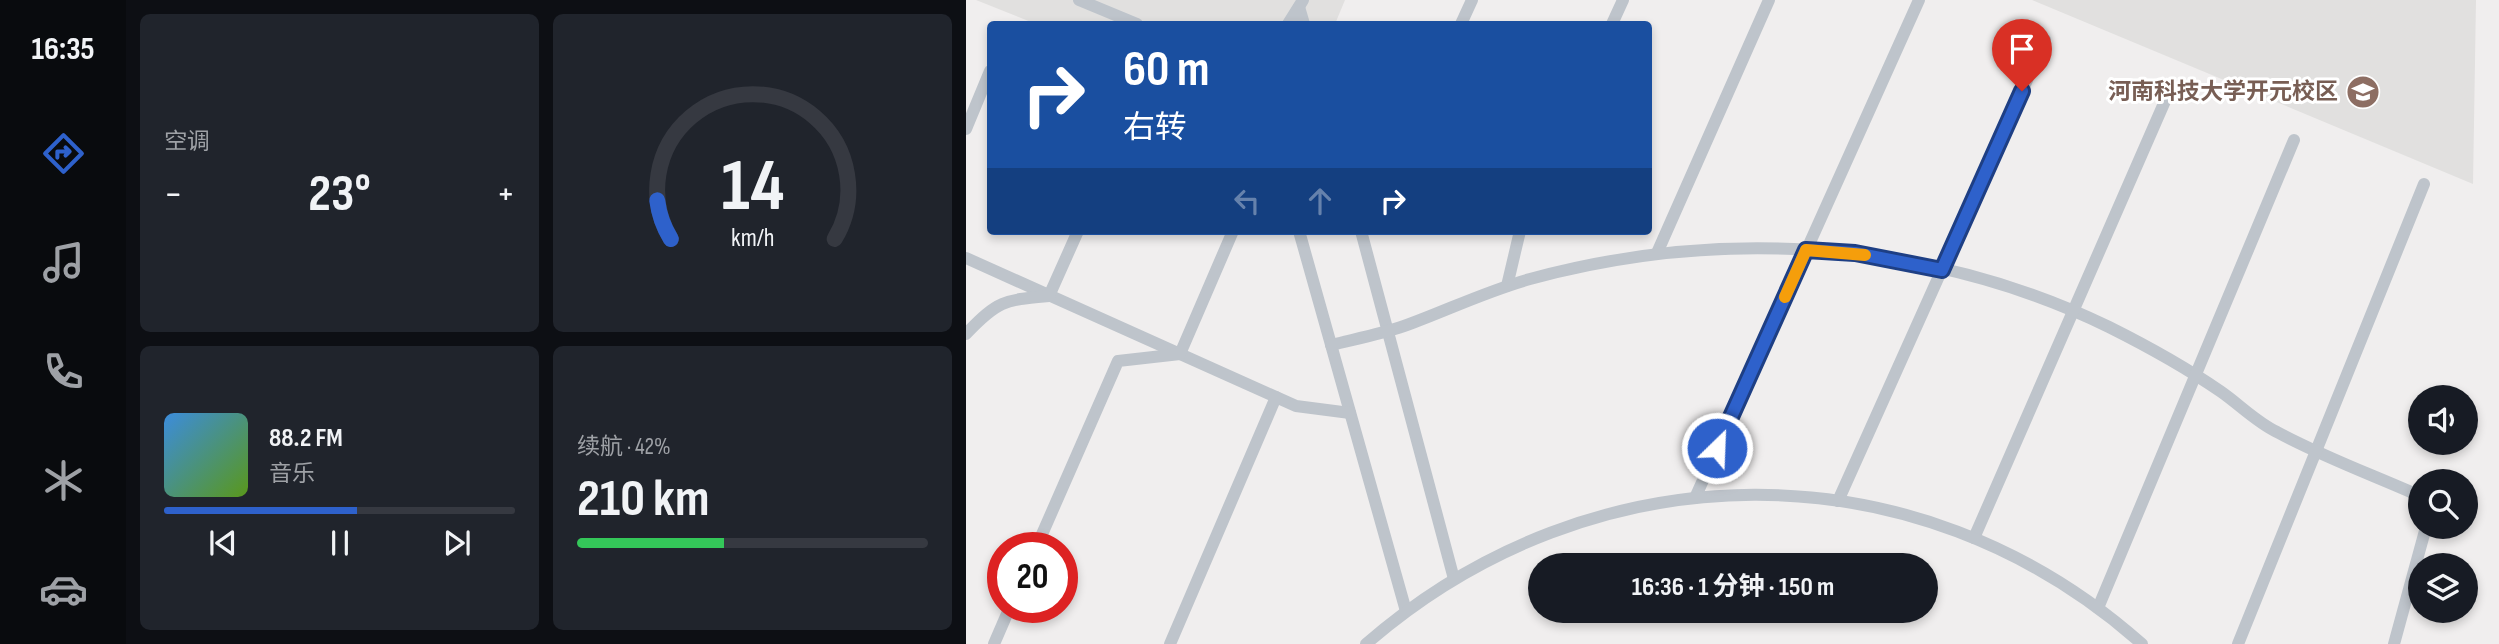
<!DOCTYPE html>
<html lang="zh">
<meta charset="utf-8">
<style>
:root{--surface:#171b24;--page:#20242c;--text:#f1f3f6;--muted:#9ea1a6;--line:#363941;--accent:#2e61cb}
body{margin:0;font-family:"Sofia Sans Condensed","Noto Sans SC",sans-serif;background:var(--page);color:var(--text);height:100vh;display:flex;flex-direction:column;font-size:26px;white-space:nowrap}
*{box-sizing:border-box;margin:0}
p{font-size:23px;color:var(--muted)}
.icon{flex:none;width:38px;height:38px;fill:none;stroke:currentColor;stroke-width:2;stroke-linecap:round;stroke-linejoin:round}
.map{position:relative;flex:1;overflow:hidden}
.sheet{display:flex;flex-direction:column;gap:14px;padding:14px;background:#0d0f14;width:840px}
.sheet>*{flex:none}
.banner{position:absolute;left:21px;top:21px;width:665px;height:214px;border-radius:7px;box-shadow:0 4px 10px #0003;background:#1a4fa0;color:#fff;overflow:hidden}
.fabs{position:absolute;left:1442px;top:385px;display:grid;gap:14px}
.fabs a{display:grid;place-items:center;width:70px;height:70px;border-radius:50%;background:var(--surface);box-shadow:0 4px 10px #0003;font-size:35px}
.speed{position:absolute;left:21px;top:532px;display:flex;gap:14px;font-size:35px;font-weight:700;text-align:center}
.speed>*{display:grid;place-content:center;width:91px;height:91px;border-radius:50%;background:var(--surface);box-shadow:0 4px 10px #0003;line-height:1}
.speed .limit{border:10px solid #d22;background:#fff;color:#111}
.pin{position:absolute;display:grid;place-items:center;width:60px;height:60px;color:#fff;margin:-72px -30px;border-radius:50% 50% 50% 0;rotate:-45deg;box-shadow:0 0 7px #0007}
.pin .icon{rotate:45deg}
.me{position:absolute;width:77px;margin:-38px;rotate:24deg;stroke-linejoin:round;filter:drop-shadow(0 0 5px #0008)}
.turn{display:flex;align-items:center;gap:24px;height:147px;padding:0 21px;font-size:32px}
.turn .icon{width:91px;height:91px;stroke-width:2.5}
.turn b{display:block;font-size:49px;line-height:60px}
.lanes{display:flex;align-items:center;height:66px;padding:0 21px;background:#0003;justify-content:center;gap:35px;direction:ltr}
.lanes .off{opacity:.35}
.big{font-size:52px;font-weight:700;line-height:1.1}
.sheet .widget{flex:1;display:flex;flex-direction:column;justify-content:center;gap:10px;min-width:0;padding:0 24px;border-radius:10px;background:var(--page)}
.sheet .dial{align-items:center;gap:0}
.dial svg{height:182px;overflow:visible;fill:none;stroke:var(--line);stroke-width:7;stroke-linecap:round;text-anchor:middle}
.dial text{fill:var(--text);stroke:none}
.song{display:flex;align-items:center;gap:21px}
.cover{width:84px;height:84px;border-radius:10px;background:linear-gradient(135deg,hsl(210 70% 55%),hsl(90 70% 35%))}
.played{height:7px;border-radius:4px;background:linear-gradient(90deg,var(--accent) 55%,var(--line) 55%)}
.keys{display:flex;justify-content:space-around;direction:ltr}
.heat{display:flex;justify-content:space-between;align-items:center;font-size:38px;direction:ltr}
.charge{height:10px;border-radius:5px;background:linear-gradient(90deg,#34c759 42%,var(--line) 0)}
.sheet .tiles{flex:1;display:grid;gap:14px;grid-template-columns:repeat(2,1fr)}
.trip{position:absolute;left:562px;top:553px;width:410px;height:70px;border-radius:35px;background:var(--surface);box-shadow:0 4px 10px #0003;font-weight:700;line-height:70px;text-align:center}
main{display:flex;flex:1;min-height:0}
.tabs{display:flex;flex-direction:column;width:126px;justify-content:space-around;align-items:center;background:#090b0e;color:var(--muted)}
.tabs .icon{width:49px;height:49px}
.tabs .active{color:var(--accent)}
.tabs b{font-size:32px;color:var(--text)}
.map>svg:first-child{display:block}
</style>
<main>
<nav class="tabs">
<b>16:35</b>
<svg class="icon active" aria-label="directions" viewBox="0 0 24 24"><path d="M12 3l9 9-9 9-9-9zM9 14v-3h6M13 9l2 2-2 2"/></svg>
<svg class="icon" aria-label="music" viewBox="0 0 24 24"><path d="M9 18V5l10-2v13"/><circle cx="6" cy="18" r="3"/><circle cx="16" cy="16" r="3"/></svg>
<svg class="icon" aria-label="phone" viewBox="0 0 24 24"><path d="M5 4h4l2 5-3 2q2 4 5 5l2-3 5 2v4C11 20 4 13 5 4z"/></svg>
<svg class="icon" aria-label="climate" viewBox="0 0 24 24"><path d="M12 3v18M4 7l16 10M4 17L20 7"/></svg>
<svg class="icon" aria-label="car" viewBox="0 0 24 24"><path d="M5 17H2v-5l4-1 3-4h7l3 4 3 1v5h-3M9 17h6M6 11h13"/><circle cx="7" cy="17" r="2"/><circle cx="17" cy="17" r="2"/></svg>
</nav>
<section class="sheet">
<div class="tiles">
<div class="widget"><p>空调</p>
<div class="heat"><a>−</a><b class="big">23°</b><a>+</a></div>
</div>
<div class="widget dial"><svg viewBox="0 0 100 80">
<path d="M14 69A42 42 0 1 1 86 69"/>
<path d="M14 69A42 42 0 0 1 8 52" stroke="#2e61cb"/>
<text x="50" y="56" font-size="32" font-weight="700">14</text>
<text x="50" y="72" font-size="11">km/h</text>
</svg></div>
<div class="widget">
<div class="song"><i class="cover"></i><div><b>88.2 FM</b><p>音乐</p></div></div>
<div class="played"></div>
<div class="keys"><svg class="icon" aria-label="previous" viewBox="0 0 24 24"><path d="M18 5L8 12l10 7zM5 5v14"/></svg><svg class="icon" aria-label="pause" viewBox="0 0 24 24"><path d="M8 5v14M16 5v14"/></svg><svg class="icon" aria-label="next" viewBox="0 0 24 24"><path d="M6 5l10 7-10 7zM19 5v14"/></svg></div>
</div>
<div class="widget"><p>续航 · 42%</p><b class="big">210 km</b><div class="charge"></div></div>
</div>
</section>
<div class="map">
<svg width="1533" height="644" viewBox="0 0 1533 644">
<rect width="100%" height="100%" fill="#f0eeee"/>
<!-- education -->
<g fill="#e1e0df">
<path d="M10,0H379L369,24H70Z"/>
<path d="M1066,0H1510L1507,184Z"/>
</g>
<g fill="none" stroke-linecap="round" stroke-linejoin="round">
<!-- lane -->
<g stroke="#bec4cb" stroke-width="12">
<path d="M113,0L171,24"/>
<path d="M333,7L338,24"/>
<path d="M322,24L337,0"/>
<path d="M495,24L506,0"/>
<path d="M646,24L657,0"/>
<path d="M0,129L24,71"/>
<path d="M333,231L440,611"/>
<path d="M395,231L488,579"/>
<path d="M691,253L803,0"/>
<path d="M0,258L330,406L384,413"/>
<path d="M541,286L554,231"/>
<path d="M0,334C32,300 39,300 83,296L112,231"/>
<path d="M365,345C389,339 415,334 438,326C480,311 520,291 564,279C755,227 964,240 1143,327C1181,346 1219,367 1254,391C1273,404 1290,422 1311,432C1357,457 1407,475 1454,496"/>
<path d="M729,498L953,0"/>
<path d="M872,501L1079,40"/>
<path d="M1008,538L1206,85"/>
<path d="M70,548L152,361L214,354L267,231"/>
<path d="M1132,608L1328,140"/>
<path d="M28,644L44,607"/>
<path d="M204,644L310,397"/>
<path d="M400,644C626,447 950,443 1176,644"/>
<path d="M1272,644L1458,184"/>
<path d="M1428,644L1460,527"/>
</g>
</g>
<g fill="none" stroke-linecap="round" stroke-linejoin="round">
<defs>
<path id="route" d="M751,448L840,250L889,253L976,270L1056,91"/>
</defs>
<!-- route casing -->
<use href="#route" stroke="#1e3f84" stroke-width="18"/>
<!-- route -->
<use href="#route" stroke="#2e61cb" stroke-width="12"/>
<!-- slow -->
<path stroke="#f59e0b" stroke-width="12" d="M819,297L840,250L899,255"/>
</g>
<!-- icons -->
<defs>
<symbol id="university-disc" viewBox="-11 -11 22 22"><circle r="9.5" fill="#8d6e63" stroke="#fff"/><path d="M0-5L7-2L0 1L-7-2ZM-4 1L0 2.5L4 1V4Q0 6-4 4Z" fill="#fff"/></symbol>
</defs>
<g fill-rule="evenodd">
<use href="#university-disc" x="1378" y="73" width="38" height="38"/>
</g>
<g text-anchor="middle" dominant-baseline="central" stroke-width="6" stroke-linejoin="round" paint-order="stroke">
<!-- education labels -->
<g font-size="23" font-weight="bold" fill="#785e54" stroke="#fff" text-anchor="end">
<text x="1372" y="92">河南科技大学开元校区</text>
</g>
</g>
</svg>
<div class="fabs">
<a><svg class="icon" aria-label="sound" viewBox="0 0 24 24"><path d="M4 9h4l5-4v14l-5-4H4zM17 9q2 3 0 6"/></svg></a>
<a><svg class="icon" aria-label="search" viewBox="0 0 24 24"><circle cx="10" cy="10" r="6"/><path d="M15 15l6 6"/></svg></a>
<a><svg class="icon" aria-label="layers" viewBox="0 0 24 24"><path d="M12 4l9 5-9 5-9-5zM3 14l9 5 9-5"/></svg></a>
</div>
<div class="speed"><div class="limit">20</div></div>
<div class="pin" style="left:1056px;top:91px;background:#d93025"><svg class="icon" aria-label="arrive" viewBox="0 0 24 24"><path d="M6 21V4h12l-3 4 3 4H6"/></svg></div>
<svg class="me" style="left:751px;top:448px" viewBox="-20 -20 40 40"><circle r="17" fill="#2e61cb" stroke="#fff" stroke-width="3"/><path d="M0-11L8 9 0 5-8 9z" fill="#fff"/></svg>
<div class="trip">16:36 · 1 分钟 · 150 m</div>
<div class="banner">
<div class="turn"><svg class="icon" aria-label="right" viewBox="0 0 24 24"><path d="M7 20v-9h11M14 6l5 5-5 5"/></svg><div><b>60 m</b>右转</div></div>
<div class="lanes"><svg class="icon off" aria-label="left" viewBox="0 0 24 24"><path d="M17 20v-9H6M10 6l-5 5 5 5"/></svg><svg class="icon off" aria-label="ahead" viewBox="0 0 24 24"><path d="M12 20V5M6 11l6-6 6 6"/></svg><svg class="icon" aria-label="right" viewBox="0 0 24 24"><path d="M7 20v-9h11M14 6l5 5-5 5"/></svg></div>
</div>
</div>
</main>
